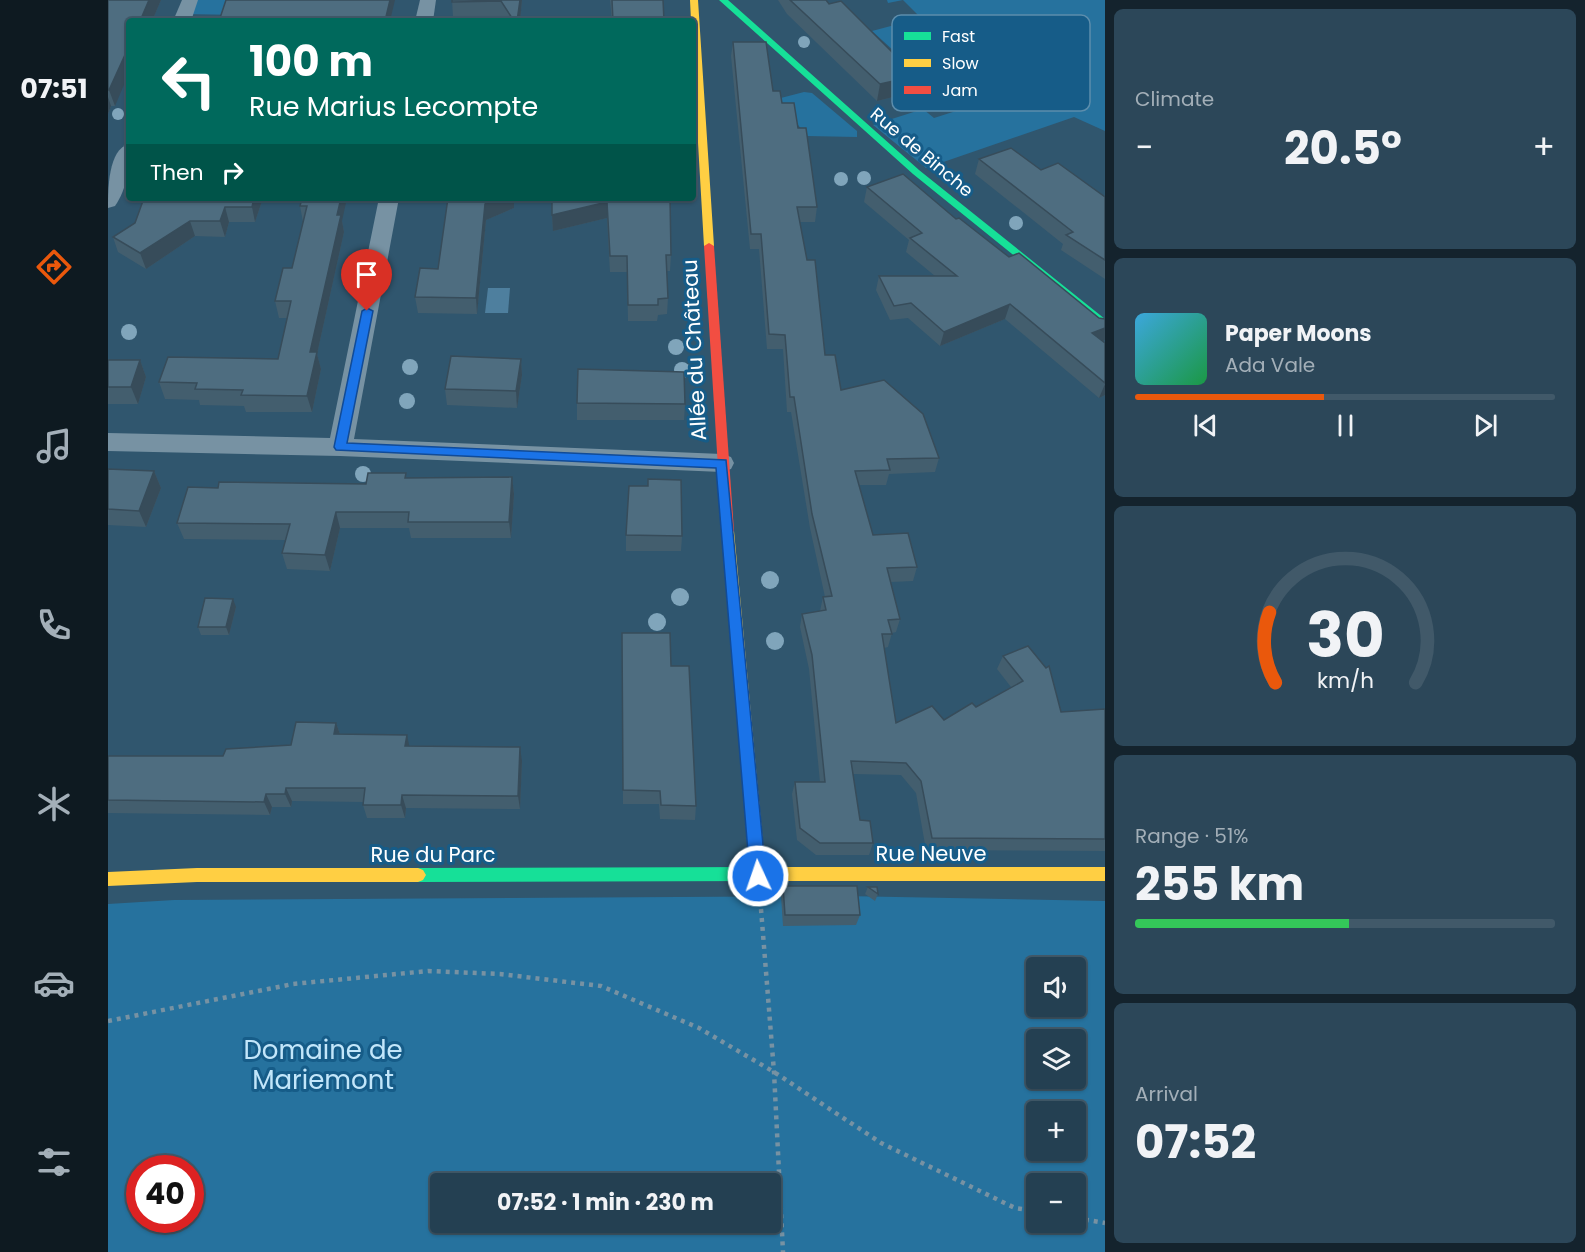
<!DOCTYPE html>
<meta charset="utf-8">
<style>
:root{--surface:#244052;--page:#2c4759;--text:#f1f3f6;--muted:#a3afb8;--line:#415969;--accent:#ea580c}
body{margin:0;font-family:Poppins,sans-serif;background:var(--page);color:var(--text);height:100vh;display:flex;flex-direction:column;font-size:22px;white-space:nowrap}
*{box-sizing:border-box;margin:0}
p{font-size:20px;color:var(--muted)}
.icon{flex:none;width:33px;height:33px;fill:none;stroke:currentColor;stroke-width:2;stroke-linecap:round;stroke-linejoin:round}
.map{position:relative;flex:1;overflow:hidden}
.sheet{display:flex;flex-direction:column;gap:9px;padding:9px;background:#14232d;width:480px}
.sheet>*{flex:none}
.banner{position:absolute;left:18px;top:18px;width:570px;height:183px;border-radius:6px;box-shadow:0 2px 4px #0004,0 0 0 2px var(--line);background:#00695c;color:#fff;overflow:hidden}
.fabs{position:absolute;left:918px;top:957px;display:grid;gap:12px}
.fabs a{display:grid;place-items:center;width:60px;height:60px;border-radius:6px;background:var(--surface);box-shadow:0 2px 4px #0004,0 0 0 2px var(--line);font-size:30px}
.speed{position:absolute;left:18px;top:1155px;display:flex;gap:12px;font-size:30px;font-weight:700;text-align:center}
.speed>*{display:grid;place-content:center;width:78px;height:78px;border-radius:50%;background:var(--surface);box-shadow:0 2px 4px #0004,0 0 0 2px var(--line);line-height:1}
.speed .limit{border:9px solid #d22;background:#fff;color:#111}
.pin{position:absolute;display:grid;place-items:center;width:51px;height:51px;color:#fff;margin:-62px -26px;border-radius:50% 50% 50% 0;rotate:-45deg;box-shadow:0 0 6px #0007}
.pin .icon{rotate:45deg}
.me{position:absolute;width:66px;margin:-33px;rotate:357deg;stroke-linejoin:round;filter:drop-shadow(0 0 4px #0008)}
.turn{display:flex;align-items:center;gap:21px;height:126px;padding:0 24px;font-size:27px}
.turn .icon{width:78px;height:78px;stroke-width:2.5}
.turn b{display:block;font-size:42px;line-height:51px}
.then{display:flex;align-items:center;height:57px;padding:0 24px;background:#0003;gap:12px;font-size:22px}
.big{font-size:45px;font-weight:700;line-height:1.1}
.sheet .tile{flex:1;display:flex;flex-direction:column;justify-content:center;gap:9px;min-width:0;padding:0 21px;border-radius:9px;background:var(--page)}
.sheet .dial{align-items:center;gap:0}
.dial svg{height:156px;overflow:visible;fill:none;stroke:var(--line);stroke-width:7;stroke-linecap:round;text-anchor:middle}
.dial text{fill:var(--text);stroke:none}
.song{display:flex;align-items:center;gap:18px}
.cover{width:72px;height:72px;border-radius:9px;background:linear-gradient(135deg,hsl(200 70% 55%),hsl(140 70% 35%))}
.played{height:6px;border-radius:3px;background:linear-gradient(90deg,var(--accent) 45%,var(--line) 45%)}
.keys{display:flex;justify-content:space-around;direction:ltr}
.heat{display:flex;justify-content:space-between;align-items:center;font-size:33px;direction:ltr}
.charge{height:9px;border-radius:4px;background:linear-gradient(90deg,#34c759 51%,var(--line) 0)}
.trip{position:absolute;left:322px;top:1173px;width:351px;height:60px;border-radius:6px;background:var(--surface);box-shadow:0 2px 4px #0004,0 0 0 2px var(--line);font-weight:700;line-height:60px;text-align:center}
main{display:flex;flex:1;min-height:0}
.menu{display:flex;flex-direction:column;width:108px;justify-content:space-around;align-items:center;background:#0e1a21;color:var(--muted)}
.menu .icon{width:42px;height:42px}
.menu .selected{color:var(--accent)}
.menu b{font-size:27px;color:var(--text)}
.map>svg:first-child{display:block}
</style>
<main>
<nav class="menu">
<b>07:51</b>
<svg class="icon selected" aria-label="directions" viewBox="0 0 24 24"><path d="M12 3l9 9-9 9-9-9zM9 14v-3h6M13 9l2 2-2 2"/></svg>
<svg class="icon" aria-label="music" viewBox="0 0 24 24"><path d="M9 18V5l10-2v13"/><circle cx="6" cy="18" r="3"/><circle cx="16" cy="16" r="3"/></svg>
<svg class="icon" aria-label="phone" viewBox="0 0 24 24"><path d="M5 4h4l2 5-3 2q2 4 5 5l2-3 5 2v4C11 20 4 13 5 4z"/></svg>
<svg class="icon" aria-label="climate" viewBox="0 0 24 24"><path d="M12 3v18M4 7l16 10M4 17L20 7"/></svg>
<svg class="icon" aria-label="car" viewBox="0 0 24 24"><path d="M5 17H2v-5l4-1 3-4h7l3 4 3 1v5h-3M9 17h6M6 11h13"/><circle cx="7" cy="17" r="2"/><circle cx="17" cy="17" r="2"/></svg>
<svg class="icon" aria-label="filters" viewBox="0 0 24 24"><path d="M4 7h16M4 17h16"/><circle cx="9" cy="7" r="2"/><circle cx="15" cy="17" r="2"/></svg>
</nav>
<div class="map">
<svg width="997" height="1252" viewBox="0 0 997 1252">
<rect width="100%" height="100%" fill="#30566e"/>
<!-- green -->
<g fill="#26729e" fill-rule="evenodd">
<path d="M82,0H225L203,16L76,14Z"/>
<path d="M779,0H997V131L966,117L818,168L765,125L815,109L826,118L851,110L764,31L813,18L795,0L780,3Z"/>
<path d="M696,92L704,93L749,131V137L699,136L669,99Z"/>
<path d="M735,896L997,901V1252H0V904L66,900ZM928,968H968V1006H928ZM928,1040H968V1078H928ZM928,1112H968V1150H928ZM32,1168H82V1220H32ZM333,1184H663V1222H333ZM928,1184H968V1222H928Z"/>
</g>
<!-- water -->
<path fill="#4e7f9e" d="M380,288H402L400,313H377Z"/>
<g fill="none" stroke-linecap="round" stroke-linejoin="round">
<!-- path -->
<g stroke="#7792a3" stroke-width="4.5" stroke-dasharray="4 5" stroke-linecap="butt">
<path d="M653,909L666,1072L675,1252"/>
<path d="M0,1021L185,984L320,971L392,974L493,986L591,1028L666,1072L773,1143L907,1208L928,1211"/>
<path d="M968,1218L997,1223"/>
</g>
<!-- street -->
<g fill="#7792a3" fill-rule="evenodd">
<path d="M74,0H90L83,21H65Z"/>
<path d="M312,0H328L325,21H307Z"/>
<path d="M21,144C21,167 20,187 7,206L0,208C0,190 0,149 21,144Z"/>
<path d="M271,198H291L246,439L614,454L623,457L626,463L623,469L614,472L232,456L0,451V433L222,438Z"/>
</g>
<!-- fast -->
<g fill="#16e098" fill-rule="evenodd">
<path d="M611,0H620L811,170L997,319V329L805,174Z"/>
<path d="M666,867L671,869L674,874L671,879L666,881L310,882L305,880L302,875L305,870L310,868Z"/>
</g>
<!-- slow -->
<g fill="#ffcf43" fill-rule="evenodd">
<path d="M582,0H590L606,246L601,249L596,246L585,57V21H583Z"/>
<path d="M620,526L626,531L658,876L655,881L650,883L645,881L642,876L614,531Z"/>
<path d="M666,867H997V881H666L661,879L658,874L661,869Z"/>
<path d="M89,868H310L315,870L318,875L315,880L310,882H89L0,886V872Z"/>
</g>
<!-- jam -->
<path fill="#f24e42" fill-rule="evenodd" d="M601,243L606,246L626,531L620,536L614,531L596,246Z"/>
</g>
<!-- trees -->
<g fill="#80a5bb">
<circle cx="696" cy="42" r="6"/>
<circle cx="10" cy="114" r="6"/>
<circle cx="756" cy="178" r="7"/>
<circle cx="733" cy="179" r="7"/>
<circle cx="908" cy="223" r="7"/>
<circle cx="21" cy="332" r="8"/>
<circle cx="568" cy="347" r="8"/>
<circle cx="302" cy="367" r="8"/>
<circle cx="574" cy="370" r="8"/>
<circle cx="299" cy="401" r="8"/>
<circle cx="255" cy="474" r="8"/>
<circle cx="662" cy="580" r="9"/>
<circle cx="572" cy="597" r="9"/>
<circle cx="549" cy="622" r="9"/>
<circle cx="667" cy="641" r="9"/>
</g>
<!-- wall -->
<g fill="#435e6e">
<path d="M0,0H53L44,21H21L7,106H3L0,114Z"/>
<path d="M344,0H414L412,21H398L394,16L345,17Z"/>
<path d="M502,0H555L556,21H504Z"/>
<path d="M670,0H718L805,92L769,101L679,14Z"/>
<path d="M625,42L665,91L690,128L709,207L707,222H691L717,355L733,390L831,458L827,472L781,474L778,485H751L765,535L809,567L805,581L783,582L792,619L788,632L784,633L780,647L776,648L788,723L836,720L868,707L903,687L889,669L895,656L953,712L997,709V851L818,850L808,793L793,775L745,774L752,820L765,843L761,855H708L689,840L684,794L687,782H712L701,669L692,627L694,614L712,611L715,597H717L702,528L683,412H679L675,349H659L651,249H642L623,56Z"/>
<path d="M871,159L933,170L997,197V279L953,250L955,244L867,174Z"/>
<path d="M759,187L848,219L901,257L991,318L997,319V340L995,341L997,343V395L991,398L897,319L832,346L800,318L782,320L768,290L771,276H827L798,252L801,240L756,202Z"/>
<path d="M155,198L147,222H121L117,237L87,236L38,269L10,252L5,237L27,223Z"/>
<path d="M194,198L234,221L236,232L209,354L213,369L204,412H138L136,406L92,405L91,400L57,399L51,382L170,359L179,318H171L167,301L184,268L195,222L192,206Z"/>
<path d="M340,198H406V208L378,220L369,314L310,313L307,297L330,269Z"/>
<path d="M562,198L563,255L562,271H559L560,298L559,314L550,315L549,321H520L519,272H502L499,218L445,231L444,215Z"/>
<path d="M413,359L414,375L409,408L339,405L337,389Z"/>
<path d="M0,360H32L38,377L30,404H0Z"/>
<path d="M469,403L577,404L576,420H469Z"/>
<path d="M0,469L46,471L53,488L38,527L0,525Z"/>
<path d="M404,477L406,494L403,538H303L301,528H232L222,571L179,569L174,553L178,540L76,539L69,523L110,488L258,484L299,478Z"/>
<path d="M540,486L574,536L573,551H518V535Z"/>
<path d="M128,607L121,635H93L90,627Z"/>
<path d="M514,648L563,666L588,806L587,820L552,819L551,804H515Z"/>
<path d="M228,723L232,734L301,746L414,761L412,809L298,808L297,818H259L255,805V802L184,801L183,807H164L162,815L0,813V756H115L183,745Z"/>
<path d="M675,886L752,915L748,925L675,926L673,896Z"/>
<path d="M760,887L770,894L767,901L757,894Z"/>
</g>
<!-- shaded-wall -->
<g fill="#374c5a">
<path d="M41,0H53L44,21H32Z"/>
<path d="M282,0H287L282,21H277Z"/>
<path d="M412,0H414L412,21H409Z"/>
<path d="M21,46V73L7,106L1,90Z"/>
<path d="M808,76L805,92L769,101L772,84Z"/>
<path d="M0,97L3,106L0,114Z"/>
<path d="M146,198H155L147,222L144,207Z"/>
<path d="M233,198H239L234,221L236,232L209,354L213,369L204,412L199,396L202,352Z"/>
<path d="M391,198H406V208L378,220L369,314L368,298L377,204Z"/>
<path d="M499,202V218L445,231L444,215Z"/>
<path d="M117,207L121,222L117,237L112,221Z"/>
<path d="M82,221L87,236L38,269L32,253Z"/>
<path d="M902,304L897,319L832,346L836,332Z"/>
<path d="M997,328V340L978,347L984,333Z"/>
<path d="M413,359L414,375L409,408L408,391Z"/>
<path d="M32,360L38,377L30,404L23,387Z"/>
<path d="M997,384V395L991,398Z"/>
<path d="M46,471L53,488L38,527L31,511Z"/>
<path d="M404,477L406,494L403,538L401,522Z"/>
<path d="M228,512L232,528L222,571L217,555Z"/>
<path d="M125,599L128,607L121,635L118,627Z"/>
<path d="M228,723L233,737L226,734Z"/>
<path d="M299,735L302,749L297,746Z"/>
<path d="M412,747L414,761L412,809L410,796Z"/>
<path d="M178,788L184,801L183,807L177,794Z"/>
<path d="M158,794L164,807L162,815L156,802Z"/>
<path d="M294,795L298,808L297,818L293,805Z"/>
</g>
<!-- building -->
<g fill="#4e6d80" stroke="#374c5a" stroke-width="1.5">
<path d="M0,0H41L32,21H21V46L1,90H0Z"/>
<path d="M118,0H282L277,21H111Z"/>
<path d="M344,0H412L409,21H406L393,1L344,2Z"/>
<path d="M504,0H555L556,21H505Z"/>
<path d="M682,0H718L721,4L733,1L808,76L772,84Z"/>
<path d="M625,42H658L665,91H672L674,103H686L690,128H698L709,207H689L699,260H707L717,355H727L733,390L776,380L815,414L831,458L779,459L782,470L747,471L765,535L800,533L809,567L779,568L792,619L780,620L784,634H774L788,723L824,706L836,720L864,703L868,707L915,681L895,656L920,646L938,668L941,666L953,712L997,709V839L824,838L813,781L798,763L743,761L752,820L762,821L765,843H712L692,828L687,782H717L704,655L694,614L718,610L715,597L724,596L704,514L686,397H682L677,335L661,334L653,234H643Z"/>
<path d="M903,148L933,170L950,163L997,197V260L958,235L965,232L871,159Z"/>
<path d="M795,174L848,219L851,218L901,257L911,253L991,318L997,319V328L984,333L997,343V383L902,304L836,332L803,303L786,306L771,276H849L802,238L814,233L759,187Z"/>
<path d="M36,198H146L144,207H117L112,221H82L32,253L5,237L27,223Z"/>
<path d="M194,198H233L229,215H233L202,352H209L199,396L133,395L135,390L87,389L89,383L51,382L60,357L170,359L183,301H167L175,268H184L199,206H192Z"/>
<path d="M340,198H391L377,204L368,298L307,297L312,268L330,269Z"/>
<path d="M444,198H562L563,255H558L560,298L550,299V305H520L519,256H502L499,202L444,215Z"/>
<path d="M343,356L413,359L408,391L337,389Z"/>
<path d="M0,360H32L23,387H0Z"/>
<path d="M470,369L576,372L577,404L469,403Z"/>
<path d="M0,469L46,471L31,511L0,509Z"/>
<path d="M260,473H298L297,478L404,477L401,522H300L301,512H228L217,555L174,553L182,524L69,523L80,487L110,488L111,482L258,484Z"/>
<path d="M540,479L573,480L574,536L518,535L521,486H540Z"/>
<path d="M97,598L125,599L118,627H90Z"/>
<path d="M514,633H562L563,666H581L588,806L553,805L552,791L515,790Z"/>
<path d="M188,722L228,723L226,734L299,735L297,746L412,747L410,796L294,795L293,805H255L257,788H178L177,794H158L156,802L0,800V756H115L118,749L183,745Z"/>
<path d="M675,886H749L752,915H677Z"/>
<path d="M760,887H769L770,894Z"/>
</g>
<!-- route -->
<path fill="#1a73e8" stroke="#114b97" stroke-width="1.5" d="M259,308L265,311L239,443L618,460L658,876L655,881L650,883L644,881L642,876L608,468L228,450L226,447L254,311Z"/>
<g text-anchor="middle" dominant-baseline="central" stroke-width="6" stroke-linejoin="round" paint-order="stroke">
<!-- far-street labels -->
<g font-size="18" fill="#fff" stroke="#165c88">
<text transform="translate(814 152) rotate(40)">Rue de Binche</text>
</g>
<!-- street labels -->
<g font-size="21" fill="#fff" stroke="#165c88">
<text transform="translate(586 350) rotate(-93)">Allée du Château</text>
<text x="823" y="853">Rue Neuve</text>
<text x="325" y="854">Rue du Parc</text>
</g>
<!-- near-park labels -->
<g font-size="26" fill="#c2e6fa" stroke="#165c88">
<text x="215" y="1050">Domaine de<tspan x="215" dy="30">Mariemont</tspan></text>
</g>
</g>
<!-- legend -->
<rect x="784" y="15" width="198" height="96" rx="9" fill="#165c88" stroke="#5c8dac" stroke-width="1.5"/>
<rect x="796" y="32" width="27" height="8" fill="#16e098"/>
<rect x="796" y="59" width="27" height="8" fill="#ffcf43"/>
<rect x="796" y="86" width="27" height="8" fill="#f24e42"/>
<g font-size="16" fill="#fff">
<text x="834" y="42">Fast</text>
<text x="834" y="69">Slow</text>
<text x="834" y="96">Jam</text>
</g>
</svg>
<div class="fabs">
<a><svg class="icon" aria-label="sound" viewBox="0 0 24 24"><path d="M4 9h4l5-4v14l-5-4H4zM17 9q2 3 0 6"/></svg></a>
<a><svg class="icon" aria-label="layers" viewBox="0 0 24 24"><path d="M12 4l9 5-9 5-9-5zM3 14l9 5 9-5"/></svg></a>
<a>+</a>
<a>−</a>
</div>
<div class="speed"><div class="limit">40</div></div>
<div class="pin" style="left:259px;top:311px;background:#d93025"><svg class="icon" aria-label="arrive" viewBox="0 0 24 24"><path d="M6 21V4h12l-3 4 3 4H6"/></svg></div>
<svg class="me" style="left:650px;top:876px" viewBox="-20 -20 40 40"><circle r="17" fill="#1a73e8" stroke="#fff" stroke-width="3"/><path d="M0-11L8 9 0 5-8 9z" fill="#fff"/></svg>
<div class="trip">07:52 · 1 min · 230 m</div>
<div class="banner">
<div class="turn"><svg class="icon" aria-label="left" viewBox="0 0 24 24"><path d="M17 20v-9H6M10 6l-5 5 5 5"/></svg><div><b>100 m</b>Rue Marius Lecompte</div></div>
<div class="then">Then<svg class="icon" aria-label="right" viewBox="0 0 24 24"><path d="M7 20v-9h11M14 6l5 5-5 5"/></svg></div>
</div>
</div>
<section class="sheet">
<div class="tile"><p>Climate</p>
<div class="heat"><a>−</a><b class="big">20.5°</b><a>+</a></div>
</div>
<div class="tile">
<div class="song"><i class="cover"></i><div><b>Paper Moons</b><p>Ada Vale</p></div></div>
<div class="played"></div>
<div class="keys"><svg class="icon" aria-label="previous" viewBox="0 0 24 24"><path d="M18 5L8 12l10 7zM5 5v14"/></svg><svg class="icon" aria-label="pause" viewBox="0 0 24 24"><path d="M8 5v14M16 5v14"/></svg><svg class="icon" aria-label="next" viewBox="0 0 24 24"><path d="M6 5l10 7-10 7zM19 5v14"/></svg></div>
</div>
<div class="tile dial"><svg viewBox="0 0 100 80">
<path d="M14 69A42 42 0 1 1 86 69"/>
<path d="M14 69A42 42 0 0 1 11 33" stroke="#ea580c"/>
<text x="50" y="56" font-size="32" font-weight="700">30</text>
<text x="50" y="72" font-size="11">km/h</text>
</svg></div>
<div class="tile"><p>Range · 51%</p><b class="big">255 km</b><div class="charge"></div></div>
<div class="tile"><p>Arrival</p><b class="big">07:52</b></div>
</section>
</main>
